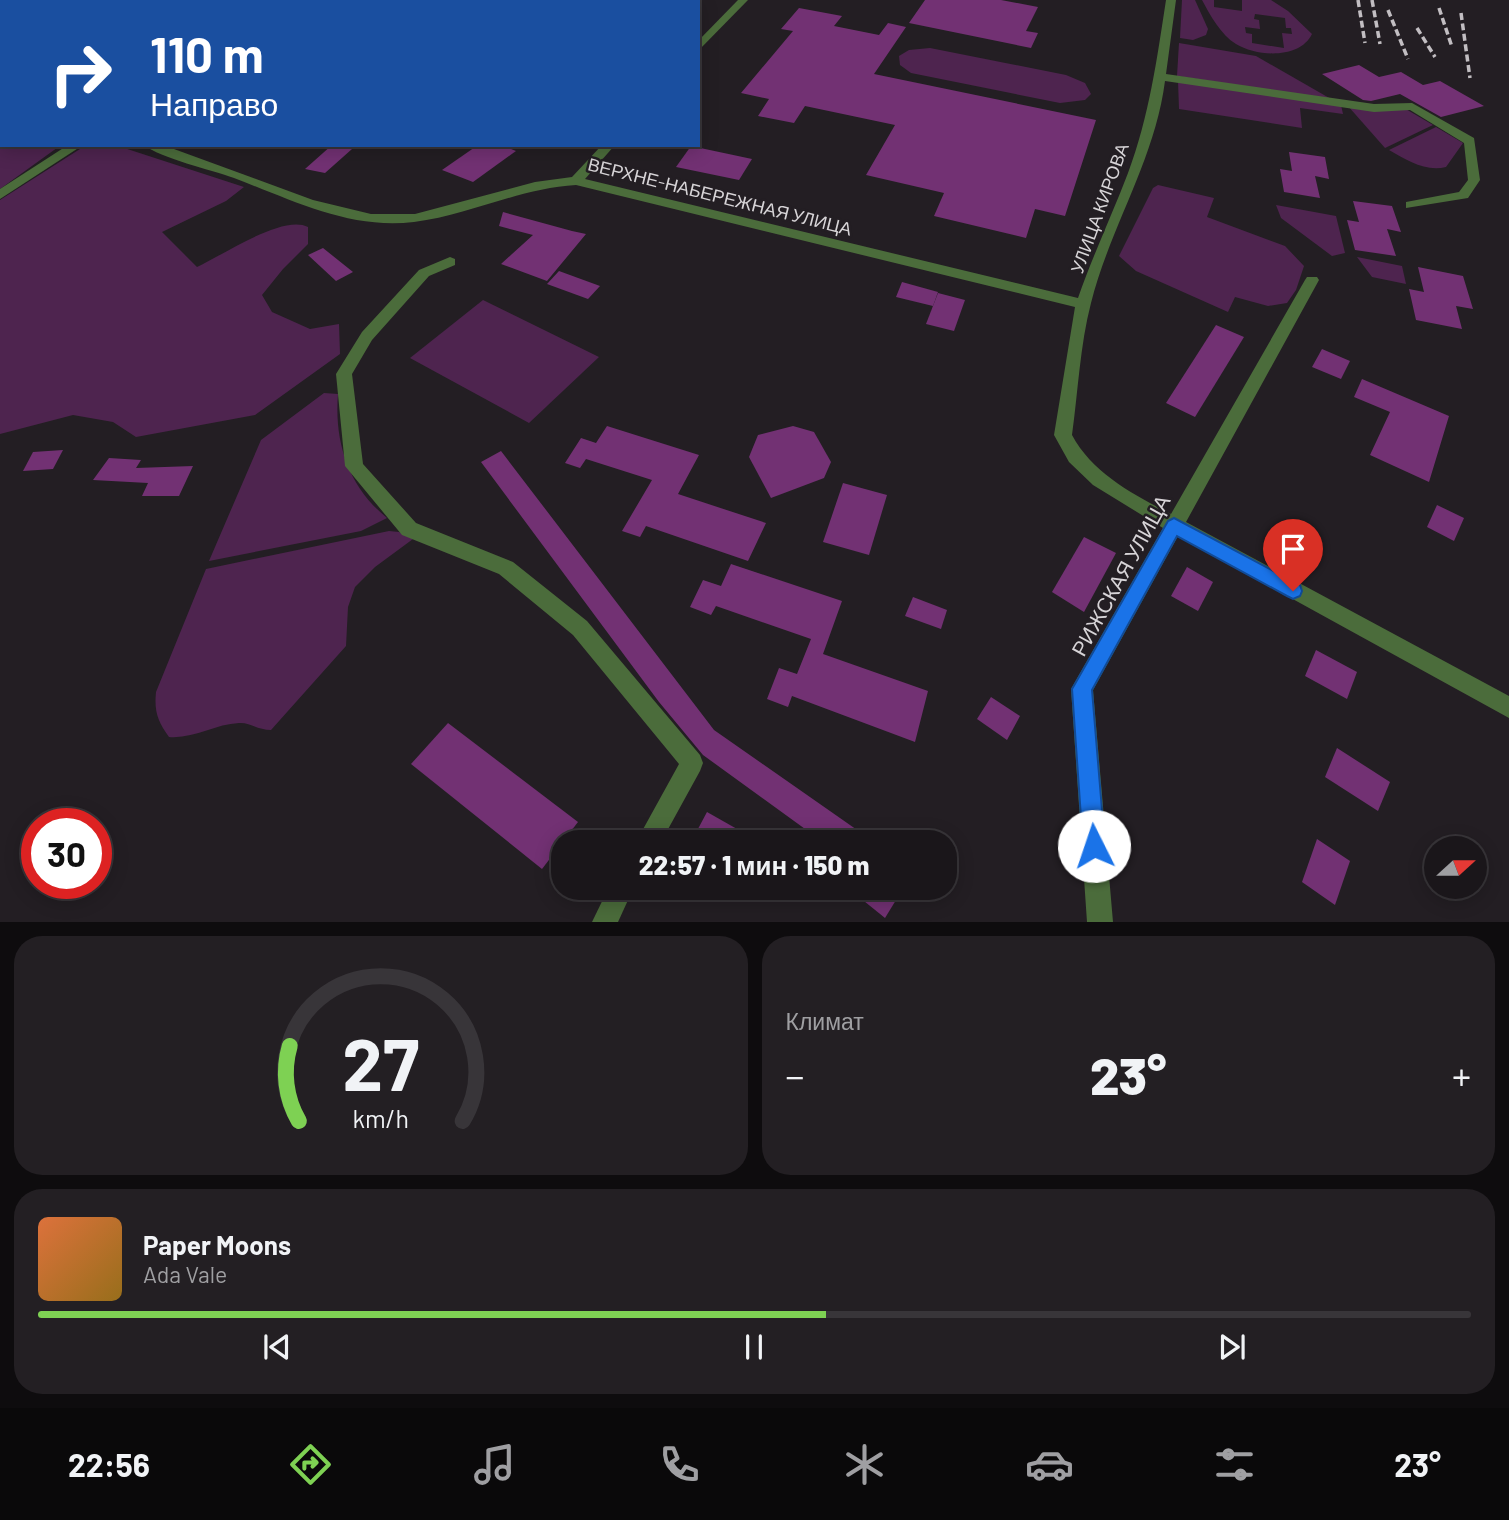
<!DOCTYPE html>
<html lang="ru">
<meta charset="utf-8">
<style>
:root{--surface:#1a161a;--page:#231f23;--text:#f1f3f6;--muted:#9f9fa2;--line:#383539;--accent:#7ed153}
body{margin:0;font-family:Barlow,sans-serif;background:var(--page);color:var(--text);height:100vh;display:flex;flex-direction:column;font-size:26px;white-space:nowrap}
*{box-sizing:border-box;margin:0}
p{font-size:23px;color:var(--muted)}
.icon{flex:none;width:38px;height:38px;fill:none;stroke:currentColor;stroke-width:2;stroke-linecap:round;stroke-linejoin:round}
.map{position:relative;height:922px;overflow:hidden}
.drawer{display:flex;flex-direction:column;gap:14px;padding:14px;background:#0e0c0e;flex:1}
.drawer>*{flex:none}
.hud{position:absolute;left:0px;top:0px;width:700px;height:147px;box-shadow:0 4px 18px #0003,0 0 0 2px var(--line);background:#1a4fa0;color:#fff;overflow:hidden}
.needle{width:46px;rotate:69deg}
.tools{position:absolute;left:1424px;top:836px;display:grid;gap:14px}
.tools a{display:grid;place-items:center;width:63px;height:63px;border-radius:50%;background:var(--surface);box-shadow:0 4px 18px #0003,0 0 0 2px var(--line);font-size:35px}
.speed{position:absolute;left:21px;top:808px;display:flex;gap:14px;font-size:35px;font-weight:700;text-align:center}
.speed>*{display:grid;place-content:center;width:91px;height:91px;border-radius:50%;background:var(--surface);box-shadow:0 4px 18px #0003,0 0 0 2px var(--line);line-height:1}
.speed .limit{border:10px solid #d22;background:#fff;color:#111}
.pin{position:absolute;display:grid;place-items:center;width:60px;height:60px;color:#fff;margin:-72px -30px;border-radius:50% 50% 50% 0;rotate:-45deg;box-shadow:0 0 7px #0007}
.pin .icon{rotate:45deg}
.me{position:absolute;width:77px;margin:-38px;rotate:356deg;stroke-linejoin:round;filter:drop-shadow(0 0 5px #0008)}
.turn{display:flex;align-items:center;gap:24px;height:147px;padding:0 35px;font-size:32px}
.turn .icon{width:91px;height:91px;stroke-width:2.5}
.turn b{display:block;font-size:49px;line-height:60px}
.big{font-size:52px;font-weight:800;line-height:1.1}
.drawer .tile{flex:1;display:flex;flex-direction:column;justify-content:center;gap:10px;min-width:0;padding:0 24px;border-radius:28px;background:var(--page)}
.drawer .dial{align-items:center;gap:0}
.dial svg{height:182px;overflow:visible;fill:none;stroke:var(--line);stroke-width:7;stroke-linecap:round;text-anchor:middle}
.dial text{fill:var(--text);stroke:none}
.song{display:flex;align-items:center;gap:21px}
.cover{width:84px;height:84px;border-radius:10px;background:linear-gradient(135deg,hsl(20 70% 55%),hsl(40 70% 35%))}
.played{height:7px;border-radius:4px;background:linear-gradient(90deg,var(--accent) 55%,var(--line) 55%)}
.keys{display:flex;justify-content:space-around;direction:ltr}
.heat{display:flex;justify-content:space-between;align-items:center;font-size:38px;direction:ltr}
.drawer .tiles{flex:1;display:grid;gap:14px;grid-template-columns:1fr 1fr}
.tile:last-child{grid-column:span 2}
.trip{position:absolute;left:551px;top:830px;width:406px;height:70px;border-radius:28px;background:var(--surface);box-shadow:0 4px 18px #0003,0 0 0 2px var(--line);font-weight:800;line-height:70px;text-align:center}
.menu{display:flex;height:112px;justify-content:space-around;align-items:center;background:#0a090a;color:var(--muted)}
.menu .icon{width:49px;height:49px}
.menu .current{color:var(--accent)}
.menu b{font-size:32px;color:var(--text)}
.map>svg:first-child{display:block}
</style>
<div class="map">
<svg width="1509" height="922" viewBox="0 0 1509 922">
<rect width="100%" height="100%" fill="#231e23"/>
<!-- green -->
<g fill="#4e244f" fill-rule="evenodd">
<path d="M1182,0H1195L1208,29L1206,35L1193,40L1180,38Z"/>
<path d="M1202,0H1214V7L1242,11V0H1271L1288,11L1312,34C1300,59 1257,57 1236,44C1221,35 1210,15 1202,0ZM1255,14L1285,18L1286,28H1291L1292,34L1282,33L1284,48L1252,43V34L1246,33L1245,27L1260,29L1259,20L1254,19Z"/>
<path d="M1179,43L1256,56L1331,99L1177,76Z"/>
<path d="M930,48L1066,75L1085,83L1091,94L1085,100L1060,103L911,73L900,65L899,56L909,50Z"/>
<path d="M0,80L2,145H61L0,189Z"/>
<path d="M1178,81L1341,105L1343,114L1300,108L1302,128L1179,109Z"/>
<path d="M1348,106L1404,108L1433,125L1385,148Z"/>
<path d="M1436,127L1463,143L1446,167C1425,172 1407,160 1389,150Z"/>
<path d="M96,145H115L244,187L226,201L162,232L197,267C223,255 283,214 308,227V244L283,269L262,295L272,312L310,329L339,324L340,354L255,415L136,437L113,422L73,415L0,434V200L80,149Z"/>
<path d="M1158,185L1214,198L1207,217L1285,246L1304,266L1296,290L1287,303L1268,306L1235,297L1228,312L1136,271L1119,256L1153,188Z"/>
<path d="M1276,205L1336,216L1345,253L1332,256L1281,218Z"/>
<path d="M1357,257L1402,266L1406,284L1372,277Z"/>
<path d="M483,300L599,357L529,423L410,358Z"/>
<path d="M324,393L338,394C334,443 349,487 387,518L361,531L209,561L261,440Z"/>
<path d="M389,531L399,532L413,539L375,567L355,587L348,607L346,646L271,730C258,730 249,722 239,723C215,724 194,739 169,737C158,722 154,712 156,692L206,569Z"/>
</g>
<!-- building -->
<g fill="#723173">
<path d="M925,0H1001L1038,7L1026,31L1038,33L1031,48L909,23Z"/>
<path d="M799,8L842,16L834,26L879,35L888,23L906,27L874,74L1096,120L1065,216L1035,209L1026,238L934,216L944,193L866,175L895,125L805,106L794,123L758,116L769,99L741,93L793,31L781,29Z"/>
<path d="M1359,65L1379,77L1401,72L1423,85L1440,81L1484,106L1441,117L1400,94L1371,101L1363,100L1322,74Z"/>
<path d="M332,145L352,149L325,173L305,169Z"/>
<path d="M478,145H501L516,151L473,182L442,170Z"/>
<path d="M691,146L752,159L739,180L676,167Z"/>
<path d="M1289,152L1325,157L1329,179L1315,176L1320,198L1284,192L1280,169L1292,171Z"/>
<path d="M1353,201L1392,206L1401,232L1387,229L1396,256L1355,250L1347,220L1359,222Z"/>
<path d="M503,212L572,231L586,234L547,281L501,264L533,235L499,226Z"/>
<path d="M323,248L353,272L336,281L308,255Z"/>
<path d="M1418,267L1463,276L1473,309L1456,306L1462,329L1416,320L1409,289L1424,292Z"/>
<path d="M559,271L600,286L588,299L547,284Z"/>
<path d="M902,282L938,292L933,306L896,297Z"/>
<path d="M938,293L965,300L954,331L926,324Z"/>
<path d="M1216,325L1244,337L1195,417L1166,403Z"/>
<path d="M1322,349L1350,361L1341,379L1312,367Z"/>
<path d="M1362,379L1449,416L1429,482L1370,455L1390,412L1354,397Z"/>
<path d="M607,426L699,455L678,494L766,523L748,561L646,526L640,537L622,531L652,480L586,459L580,468L565,463L581,438L596,443Z"/>
<path d="M793,426L814,432L831,462L824,478L771,498L749,457L758,435Z"/>
<path d="M63,450L53,469L23,471L33,452Z"/>
<path d="M501,451L714,730L860,832L854,842H823L703,755L659,702L481,462Z"/>
<path d="M109,458L141,460L136,468L193,466L179,496H142L148,483L93,480Z"/>
<path d="M843,483L887,495L869,555L823,542Z"/>
<path d="M1437,505L1464,518L1454,541L1427,527Z"/>
<path d="M1084,537L1116,553L1084,612L1052,592Z"/>
<path d="M731,564L842,601L823,654L928,691L915,742L792,696L788,707L767,699L779,668L797,674L811,639L716,606L711,615L690,607L703,580L721,586Z"/>
<path d="M1187,567L1213,582L1198,611L1171,596Z"/>
<path d="M913,597L947,610L941,629L905,616Z"/>
<path d="M1316,650L1357,672L1347,699L1305,676Z"/>
<path d="M991,697L1020,716L1007,740L977,719Z"/>
<path d="M448,723L578,822L542,869L411,764Z"/>
<path d="M1337,748L1390,782L1378,811L1325,777Z"/>
<path d="M707,812L760,842H691Z"/>
<path d="M1317,839L1350,861L1335,905L1302,882Z"/>
<path d="M865,887H904L885,918L859,897Z"/>
</g>
<g fill="none" stroke-linecap="round" stroke-linejoin="round">
<!-- minor -->
<g fill="#4b6c3b" fill-rule="evenodd">
<path d="M738,0H748L698,51V41Z"/>
<path d="M1166,0H1176L1166,74L1374,104L1412,103L1474,138L1480,180L1468,198L1406,208V202L1459,192L1468,180L1464,143L1410,110L1374,112L1165,81C1155,160 1110,227 1091,303C1080,345 1078,392 1072,435C1093,474 1133,494 1171,514L1305,280L1307,277H1317L1319,280L1186,522L1509,696V718L1178,536L1093,690L1113,922H1087L1071,689L1163,528L1093,485L1069,462L1054,435L1075,307L576,185C520,188 470,215 414,222C350,230 292,200 234,178C212,170 160,158 144,145H163L313,200L371,214H415L535,182L572,177L602,145H615L585,179L1078,298C1093,255 1112,215 1128,173C1149,117 1157,59 1166,0Z"/>
<rect x="0" y="39" width="2" height="10"/>
<path d="M68,145H83L0,199V189Z"/>
<path d="M450,257L455,259V265L429,276L372,340L352,374L363,464L416,523L513,562L587,621L700,755L703,763L700,771L661,842H636L679,764L573,635L499,574L402,535L345,466L336,374L362,332L419,270Z"/>
<path d="M609,887H634L618,922H592Z"/>
</g>
<!-- rail -->
<g stroke="#c2bec2" stroke-width="3.5" stroke-dasharray="7 3.5" stroke-linecap="butt">
<path d="M1358,0L1365,43"/>
<path d="M1372,0L1380,44"/>
<path d="M1439,8L1452,47"/>
<path d="M1388,10L1408,59"/>
<path d="M1461,13L1470,78"/>
<path d="M1417,28L1435,57"/>
</g>
</g>
<!-- route -->
<path fill="#1a73e8" stroke="#114b97" stroke-width="2" d="M1174,518L1300,585L1302,591L1300,596L1293,599L1287,596L1177,536L1092,690L1105,846L1102,854L1094,857L1087,854L1083,846L1072,689L1168,521Z"/>
<g text-anchor="middle" dominant-baseline="central" stroke-width="5" stroke-linejoin="round" paint-order="stroke">
<!-- far-street labels -->
<g font-size="18" fill="#d7d4d7" stroke="#231e23">
<text transform="translate(720 196) rotate(14)">ВЕРХНЕ-НАБЕРЕЖНАЯ УЛИЦА</text>
<text transform="translate(1099 208) rotate(-70)">УЛИЦА КИРОВА</text>
</g>
<!-- street labels -->
<g font-size="21" fill="#d7d4d7" stroke="#231e23">
<text transform="translate(1120 575) rotate(-61)">РИЖСКАЯ УЛИЦА</text>
</g>
</g>
</svg>
<div class="tools">
<a><svg class="needle" viewBox="-14 -14 28 28"><path d="M0-13l5 13h-10z" fill="#e53935"/><path d="M0 13l5-13h-10z" fill="#9f9fa2"/></svg></a>
</div>
<div class="speed"><div class="limit">30</div></div>
<div class="pin" style="left:1293px;top:591px;background:#d93025"><svg class="icon" aria-label="arrive" viewBox="0 0 24 24"><path d="M6 21V4h12l-3 4 3 4H6"/></svg></div>
<svg class="me" style="left:1094px;top:846px" viewBox="-20 -20 40 40"><circle r="19" fill="#fff"/><path d="M0-13L10 11 0 6-10 11z" fill="#1a73e8"/></svg>
<div class="trip">22:57 · 1 мин · 150 m</div>
<div class="hud">
<div class="turn"><svg class="icon" aria-label="right" viewBox="0 0 24 24"><path d="M7 20v-9h11M14 6l5 5-5 5"/></svg><div><b>110 m</b>Направо</div></div>
</div>
</div>
<section class="drawer">
<div class="tiles">
<div class="tile dial"><svg viewBox="0 0 100 80">
<path d="M14 69A42 42 0 1 1 86 69"/>
<path d="M14 69A42 42 0 0 1 10 36" stroke="#7ed153"/>
<text x="50" y="56" font-size="32" font-weight="700">27</text>
<text x="50" y="72" font-size="11">km/h</text>
</svg></div>
<div class="tile"><p>Климат</p>
<div class="heat"><a>−</a><b class="big">23°</b><a>+</a></div>
</div>
<div class="tile">
<div class="song"><i class="cover"></i><div><b>Paper Moons</b><p>Ada Vale</p></div></div>
<div class="played"></div>
<div class="keys"><svg class="icon" aria-label="previous" viewBox="0 0 24 24"><path d="M18 5L8 12l10 7zM5 5v14"/></svg><svg class="icon" aria-label="pause" viewBox="0 0 24 24"><path d="M8 5v14M16 5v14"/></svg><svg class="icon" aria-label="next" viewBox="0 0 24 24"><path d="M6 5l10 7-10 7zM19 5v14"/></svg></div>
</div>
</div>
</section>
<nav class="menu">
<b>22:56</b>
<svg class="icon current" aria-label="directions" viewBox="0 0 24 24"><path d="M12 3l9 9-9 9-9-9zM9 14v-3h6M13 9l2 2-2 2"/></svg>
<svg class="icon" aria-label="music" viewBox="0 0 24 24"><path d="M9 18V5l10-2v13"/><circle cx="6" cy="18" r="3"/><circle cx="16" cy="16" r="3"/></svg>
<svg class="icon" aria-label="phone" viewBox="0 0 24 24"><path d="M5 4h4l2 5-3 2q2 4 5 5l2-3 5 2v4C11 20 4 13 5 4z"/></svg>
<svg class="icon" aria-label="climate" viewBox="0 0 24 24"><path d="M12 3v18M4 7l16 10M4 17L20 7"/></svg>
<svg class="icon" aria-label="car" viewBox="0 0 24 24"><path d="M5 17H2v-5l4-1 3-4h7l3 4 3 1v5h-3M9 17h6M6 11h13"/><circle cx="7" cy="17" r="2"/><circle cx="17" cy="17" r="2"/></svg>
<svg class="icon" aria-label="filters" viewBox="0 0 24 24"><path d="M4 7h16M4 17h16"/><circle cx="9" cy="7" r="2"/><circle cx="15" cy="17" r="2"/></svg>
<b>23°</b>
</nav>
